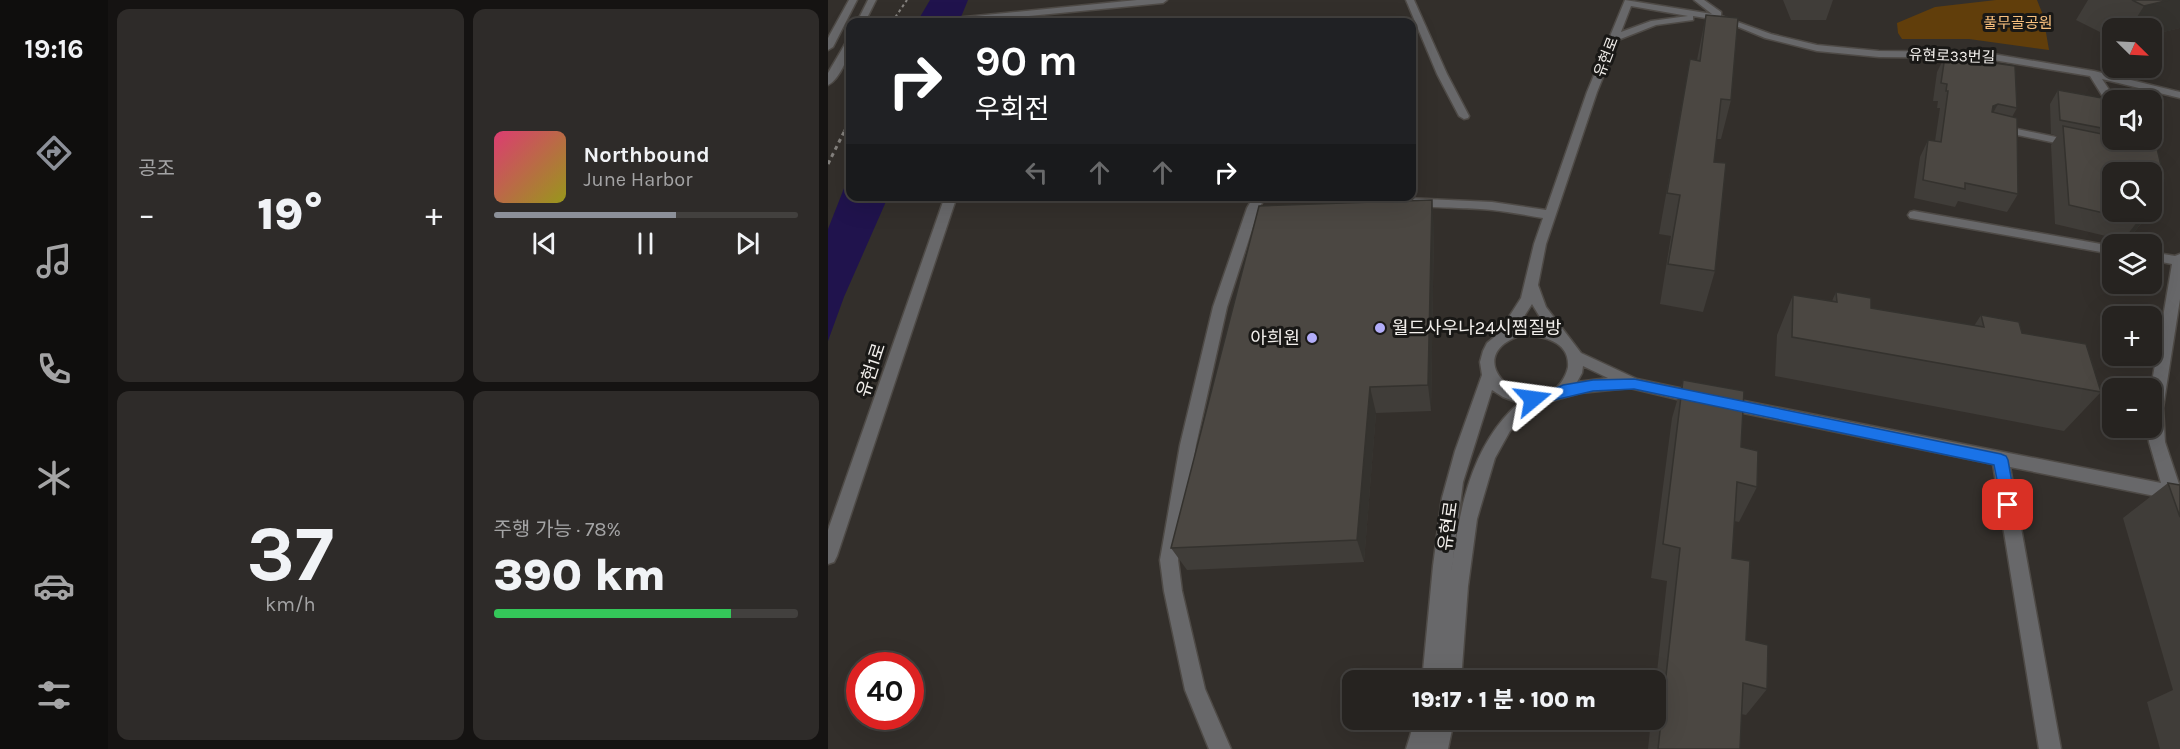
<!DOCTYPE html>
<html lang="ko">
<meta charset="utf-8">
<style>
:root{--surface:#262320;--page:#2e2b29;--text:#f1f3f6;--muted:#a4a4a5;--line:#42403e;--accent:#8c9099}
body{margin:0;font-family:Karla,"Noto Sans KR",sans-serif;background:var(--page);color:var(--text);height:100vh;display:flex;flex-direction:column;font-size:22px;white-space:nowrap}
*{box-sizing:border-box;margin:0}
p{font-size:20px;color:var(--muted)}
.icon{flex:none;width:33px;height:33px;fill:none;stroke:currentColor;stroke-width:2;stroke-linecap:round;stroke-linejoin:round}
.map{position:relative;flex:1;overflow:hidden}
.details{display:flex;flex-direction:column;gap:9px;padding:9px;background:#151312;width:720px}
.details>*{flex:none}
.top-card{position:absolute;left:18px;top:18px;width:570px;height:183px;border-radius:12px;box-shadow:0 6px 24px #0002,0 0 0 2px var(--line);background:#202124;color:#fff;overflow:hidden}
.needle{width:39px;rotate:114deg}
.fabs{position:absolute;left:1274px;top:18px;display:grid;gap:12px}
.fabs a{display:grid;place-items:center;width:60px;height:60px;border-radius:12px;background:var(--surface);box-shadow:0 6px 24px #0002,0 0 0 2px var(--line);font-size:30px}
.speed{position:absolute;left:18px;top:652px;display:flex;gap:12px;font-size:30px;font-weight:700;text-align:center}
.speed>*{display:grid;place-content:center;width:78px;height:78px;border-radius:50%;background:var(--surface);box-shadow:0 6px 24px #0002,0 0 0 2px var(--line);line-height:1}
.speed .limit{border:9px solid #d22;background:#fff;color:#111}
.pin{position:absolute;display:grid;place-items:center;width:51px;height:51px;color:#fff;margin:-26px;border-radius:12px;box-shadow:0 3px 9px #0006}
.me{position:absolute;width:66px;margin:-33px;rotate:74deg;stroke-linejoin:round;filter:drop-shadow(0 0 4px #0008)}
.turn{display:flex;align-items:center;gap:21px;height:126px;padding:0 30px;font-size:27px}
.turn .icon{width:78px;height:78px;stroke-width:2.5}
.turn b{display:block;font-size:42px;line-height:51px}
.lanes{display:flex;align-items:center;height:57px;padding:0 30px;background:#0003;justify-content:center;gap:30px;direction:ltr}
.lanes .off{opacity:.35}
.big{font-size:45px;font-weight:800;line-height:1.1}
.details .widget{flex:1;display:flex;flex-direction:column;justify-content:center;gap:9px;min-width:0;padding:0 21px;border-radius:12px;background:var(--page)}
.details .dial{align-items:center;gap:0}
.dial b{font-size:78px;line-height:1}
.song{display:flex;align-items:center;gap:18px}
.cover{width:72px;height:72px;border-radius:9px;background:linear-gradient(135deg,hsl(340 70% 55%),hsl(60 70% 35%))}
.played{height:6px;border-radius:3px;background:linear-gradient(90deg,var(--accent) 60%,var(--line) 60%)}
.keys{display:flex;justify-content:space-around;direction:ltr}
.heat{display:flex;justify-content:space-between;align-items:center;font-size:33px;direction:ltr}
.charge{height:9px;border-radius:4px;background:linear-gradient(90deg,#34c759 78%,var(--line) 0)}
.details .tiles{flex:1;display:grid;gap:9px;grid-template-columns:repeat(2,1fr)}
.trip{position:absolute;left:514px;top:670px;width:324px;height:60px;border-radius:12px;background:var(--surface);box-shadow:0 6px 24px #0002,0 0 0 2px var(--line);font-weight:800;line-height:60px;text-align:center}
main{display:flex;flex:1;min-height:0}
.menu{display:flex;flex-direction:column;width:108px;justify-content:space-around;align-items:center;background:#0f0e0d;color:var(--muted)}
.menu .icon{width:42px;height:42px}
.menu .selected{color:var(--accent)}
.menu b{font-size:27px;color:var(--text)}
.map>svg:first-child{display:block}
</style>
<main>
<nav class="menu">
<b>19:16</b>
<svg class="icon selected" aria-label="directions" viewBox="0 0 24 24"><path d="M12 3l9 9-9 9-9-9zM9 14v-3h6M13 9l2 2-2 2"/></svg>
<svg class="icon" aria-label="music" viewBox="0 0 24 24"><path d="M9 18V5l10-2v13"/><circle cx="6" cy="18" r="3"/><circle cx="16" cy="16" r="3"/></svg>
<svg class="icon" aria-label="phone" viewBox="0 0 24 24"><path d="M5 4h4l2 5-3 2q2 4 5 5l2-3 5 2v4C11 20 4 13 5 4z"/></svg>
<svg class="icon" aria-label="climate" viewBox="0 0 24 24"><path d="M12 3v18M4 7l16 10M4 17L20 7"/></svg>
<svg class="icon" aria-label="car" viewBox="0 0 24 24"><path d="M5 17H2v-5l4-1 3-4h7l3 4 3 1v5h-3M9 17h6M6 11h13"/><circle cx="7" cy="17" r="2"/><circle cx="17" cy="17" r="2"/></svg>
<svg class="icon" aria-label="filters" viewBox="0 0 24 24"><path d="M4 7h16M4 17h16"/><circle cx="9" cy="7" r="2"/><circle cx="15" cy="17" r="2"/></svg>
</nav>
<section class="details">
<div class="tiles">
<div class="widget"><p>공조</p>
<div class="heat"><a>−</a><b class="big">19°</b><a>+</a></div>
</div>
<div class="widget">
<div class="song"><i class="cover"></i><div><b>Northbound</b><p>June Harbor</p></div></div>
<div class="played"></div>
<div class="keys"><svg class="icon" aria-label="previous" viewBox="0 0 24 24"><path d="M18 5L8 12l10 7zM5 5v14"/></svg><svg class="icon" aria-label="pause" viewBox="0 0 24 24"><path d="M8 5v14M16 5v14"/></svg><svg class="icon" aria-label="next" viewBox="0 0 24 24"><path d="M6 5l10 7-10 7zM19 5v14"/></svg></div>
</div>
<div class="widget dial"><b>37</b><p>km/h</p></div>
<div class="widget"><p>주행 가능 · 78%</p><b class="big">390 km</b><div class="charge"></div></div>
</div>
</section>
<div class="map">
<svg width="1352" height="749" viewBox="0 0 1352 749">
<rect width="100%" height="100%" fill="#332f2b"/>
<!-- green -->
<path fill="#613e0b" d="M1168,0H1209L1215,15L1221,50L1141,39H1074L1070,33L1069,23L1107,7Z"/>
<!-- water -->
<g fill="#20134d">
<path d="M102,0H140L131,22H89Z"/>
<path d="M22,173V196L60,197L16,297L0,341V229Z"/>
</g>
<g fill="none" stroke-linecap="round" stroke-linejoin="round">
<defs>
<g id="minor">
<path d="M21,0H29L5,47L0,50V38Z"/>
<path d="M40,0H48L37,22H29Z"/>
<path d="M309,0H339L335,3L139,22H112L117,19Z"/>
<path d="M578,0H586L619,74L641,116L640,118L636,119L631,116L609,74Z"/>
<path d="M797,0L884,14L866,0H876L893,12V16L943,34L989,45L1051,51L1153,52L1266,71L1352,92V98L1274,79L1288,100H1284V106L1280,105L1262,76L1153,58L1051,57L989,51L937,38L896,21L865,16V20L828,25L790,40L769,92L718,244L710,285L718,307L753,353L809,379L870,392L875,394L878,398L875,402L870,404L802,388L752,393L709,405L682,431L667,458L649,519L640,586L633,681H594L605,566L614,498L627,451L654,375L652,362L655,351L659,343L670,334L693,298L706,244L715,218C698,215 681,212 664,210C639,207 549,208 533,196L664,202L718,210L759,92ZM803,6L860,16L823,21L793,32ZM704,304L718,327L690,326ZM694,335C715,336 742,341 740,367C739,373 734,383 729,387C690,414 631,355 694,335ZM755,366L780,378L749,382L754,373ZM664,390L675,397L691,403C640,447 630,518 622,581L635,482Z"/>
<path d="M22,41C23,53 12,79 0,85V73L17,44Z"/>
<path d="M1170,125L1247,141L1253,144L1247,147L1166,130V126Z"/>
<path d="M117,196H129L9,556L6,562L0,564V530Z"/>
<path d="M426,196H438L431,208L399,307L368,445L350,560L354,591L377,689L403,749H381L357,690L336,591L332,560L352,445L385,307L419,208Z"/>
<path d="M1086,211L1284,246V254L1082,218L1080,215L1082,212Z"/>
<path d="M1323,252L1347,256L1352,254V299L1335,408L1337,442L1352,487V501L1182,467L1233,749H1211L1165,464L896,409L891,407L888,403L891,399L896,397L1333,483L1321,442L1320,428H1323V388L1344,264L1323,260Z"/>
<path d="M587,720H626L620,749H578Z"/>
</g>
</defs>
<!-- minor casing -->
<use href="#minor" stroke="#4e4a46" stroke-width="3"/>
<!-- path-far1 -->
<g stroke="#85827e" stroke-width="2" stroke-dasharray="3 3" stroke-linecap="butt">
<path d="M64,22L79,0"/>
<path d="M16,131L22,120"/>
</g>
<!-- path -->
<path stroke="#85827e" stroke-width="3" stroke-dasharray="4 4" stroke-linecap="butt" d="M0,164L17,130"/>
<!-- minor -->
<use href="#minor" fill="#68686a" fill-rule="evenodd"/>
</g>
<!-- wall -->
<g fill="#403d39">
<path d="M955,0H1005L998,20H963Z"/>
<path d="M1260,0H1352V28L1323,35V28H1284V38L1248,20Z"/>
<path d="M878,15L903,100L893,139H889L886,162L887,271L875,312L832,304L843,236L831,234L862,59L869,60Z"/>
<path d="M1117,56L1189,108L1184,117L1190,194L1179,212L1130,201L1127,207L1086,198L1092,157L1100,140L1107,141L1112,108H1109L1110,101H1105L1109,72Z"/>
<path d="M1230,90L1284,100V140H1321L1318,142L1336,178L1327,189L1330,203L1303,236L1295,240L1227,224L1223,145L1229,136L1223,134L1222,104Z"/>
<path d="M606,227L603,411L548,413L536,562L359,570L343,548Z"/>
<path d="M1008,292L1043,308L1146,326L1153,315L1194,333L1273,392L1236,431L947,376L949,335L965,295L1004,301Z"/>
<path d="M855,380L913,447L929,487L911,522L906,521L904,558L918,640L939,689L918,715L913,714L912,749H820L823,720H828V681L839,581L823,578L844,418Z"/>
<path d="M1340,483L1352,485V749H1332L1319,702L1345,690L1295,518Z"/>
</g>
<!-- shaded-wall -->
<g fill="#34322e">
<path d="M1341,0H1352V28L1323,35V28H1302L1316,6Z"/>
<path d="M1170,104L1160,122L1165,106Z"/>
<path d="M604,200L606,227L603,411L600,385Z"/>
<path d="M1318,217L1303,236L1295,240L1310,221Z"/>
<path d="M542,387L548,413L536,562L529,540Z"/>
</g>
<!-- building -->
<g fill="#4b4742" stroke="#34322e" stroke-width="1.5" fill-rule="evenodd">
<path d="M1304,0H1341L1316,6Z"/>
<path d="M878,15L910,18L903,100L893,99L886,162L898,163L887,271L840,264L852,195L839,193L862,59L872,61Z"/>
<path d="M1117,56L1187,66L1189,108L1170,104L1165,106L1164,112L1189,118L1190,194L1137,183V189L1095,180L1100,140L1113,142L1120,91H1118L1119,84L1113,83Z"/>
<path d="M1230,90L1285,100H1284V130L1232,120Z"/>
<path d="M1235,126L1284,136V140H1303L1328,144L1336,178L1325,176L1330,203L1318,217L1310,221L1241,205ZM1284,172H1323V212H1284Z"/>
<path d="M604,200L600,385L542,387L529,540L343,548L431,206Z"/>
<path d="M1008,292L1043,298V308L1156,327L1153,315L1191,322L1194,333L1258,344L1273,392L964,337L965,295L1009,302Z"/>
<path d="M855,380L916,391L913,447L930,451L929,487L909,482L904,558L922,561L918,640L940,645L939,689L915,683L912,749H830L852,548L835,544Z"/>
<path d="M1340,483L1352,485V517Z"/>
</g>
<!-- route -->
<path fill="#1a73e8" stroke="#114b97" stroke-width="1.5" d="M806,379L1173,454L1178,456L1180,460L1188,505L1186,509L1180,511L1175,509L1166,465L806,389L765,391L705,405L698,399L700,395L719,392L735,385L765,380Z"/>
<!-- markers -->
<g fill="#b2adf9" stroke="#191816" stroke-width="2">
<circle cx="552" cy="328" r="6"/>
<circle cx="484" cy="338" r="6"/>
</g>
<g text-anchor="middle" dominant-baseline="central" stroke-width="6" stroke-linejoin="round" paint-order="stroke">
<!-- far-park labels -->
<g font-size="15" fill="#f9c17f" stroke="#191816">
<text x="1190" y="23">풀무골공원</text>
</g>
<!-- far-street labels -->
<g font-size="15" fill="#f2efec" stroke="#191816">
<text transform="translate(1124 56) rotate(2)">유현로33번길</text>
<text transform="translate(778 57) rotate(-69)">유현로</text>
</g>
<!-- poi labels -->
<g font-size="18" fill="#f2efec" stroke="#191816" text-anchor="start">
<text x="564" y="328">월드사우나24시찜질방</text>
<text x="472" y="338" text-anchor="end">아희원</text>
</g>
<!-- street labels -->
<g font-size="18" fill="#f2efec" stroke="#191816">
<text transform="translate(43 370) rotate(-72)">유현1로</text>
<text transform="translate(620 526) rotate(-82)">유현로</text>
</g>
</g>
</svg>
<div class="fabs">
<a><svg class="needle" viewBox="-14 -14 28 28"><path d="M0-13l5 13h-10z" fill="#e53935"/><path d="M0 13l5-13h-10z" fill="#a4a4a5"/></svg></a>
<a><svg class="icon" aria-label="sound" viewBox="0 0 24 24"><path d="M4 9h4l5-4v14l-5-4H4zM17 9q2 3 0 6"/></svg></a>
<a><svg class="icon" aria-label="search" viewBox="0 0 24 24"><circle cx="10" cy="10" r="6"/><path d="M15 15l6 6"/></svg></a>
<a><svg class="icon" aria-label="layers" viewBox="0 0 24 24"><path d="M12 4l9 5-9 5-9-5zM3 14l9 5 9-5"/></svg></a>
<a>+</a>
<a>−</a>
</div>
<div class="speed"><div class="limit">40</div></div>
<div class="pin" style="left:1180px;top:505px;background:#d93025"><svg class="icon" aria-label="arrive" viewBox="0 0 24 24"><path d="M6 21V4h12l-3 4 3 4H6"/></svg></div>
<svg class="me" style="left:705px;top:399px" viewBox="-20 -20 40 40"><path d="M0-17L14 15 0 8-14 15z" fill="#1a73e8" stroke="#fff" stroke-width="4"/></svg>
<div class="trip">19:17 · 1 분 · 100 m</div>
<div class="top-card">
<div class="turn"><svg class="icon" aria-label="right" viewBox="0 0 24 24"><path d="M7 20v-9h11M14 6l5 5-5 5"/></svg><div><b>90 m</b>우회전</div></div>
<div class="lanes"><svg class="icon off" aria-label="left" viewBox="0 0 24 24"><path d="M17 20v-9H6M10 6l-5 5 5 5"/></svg><svg class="icon off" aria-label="ahead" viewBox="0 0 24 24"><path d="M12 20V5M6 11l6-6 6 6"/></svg><svg class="icon off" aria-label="ahead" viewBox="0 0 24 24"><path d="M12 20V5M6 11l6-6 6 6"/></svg><svg class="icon" aria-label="right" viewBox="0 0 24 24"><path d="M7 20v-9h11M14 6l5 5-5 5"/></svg></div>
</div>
</div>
</main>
